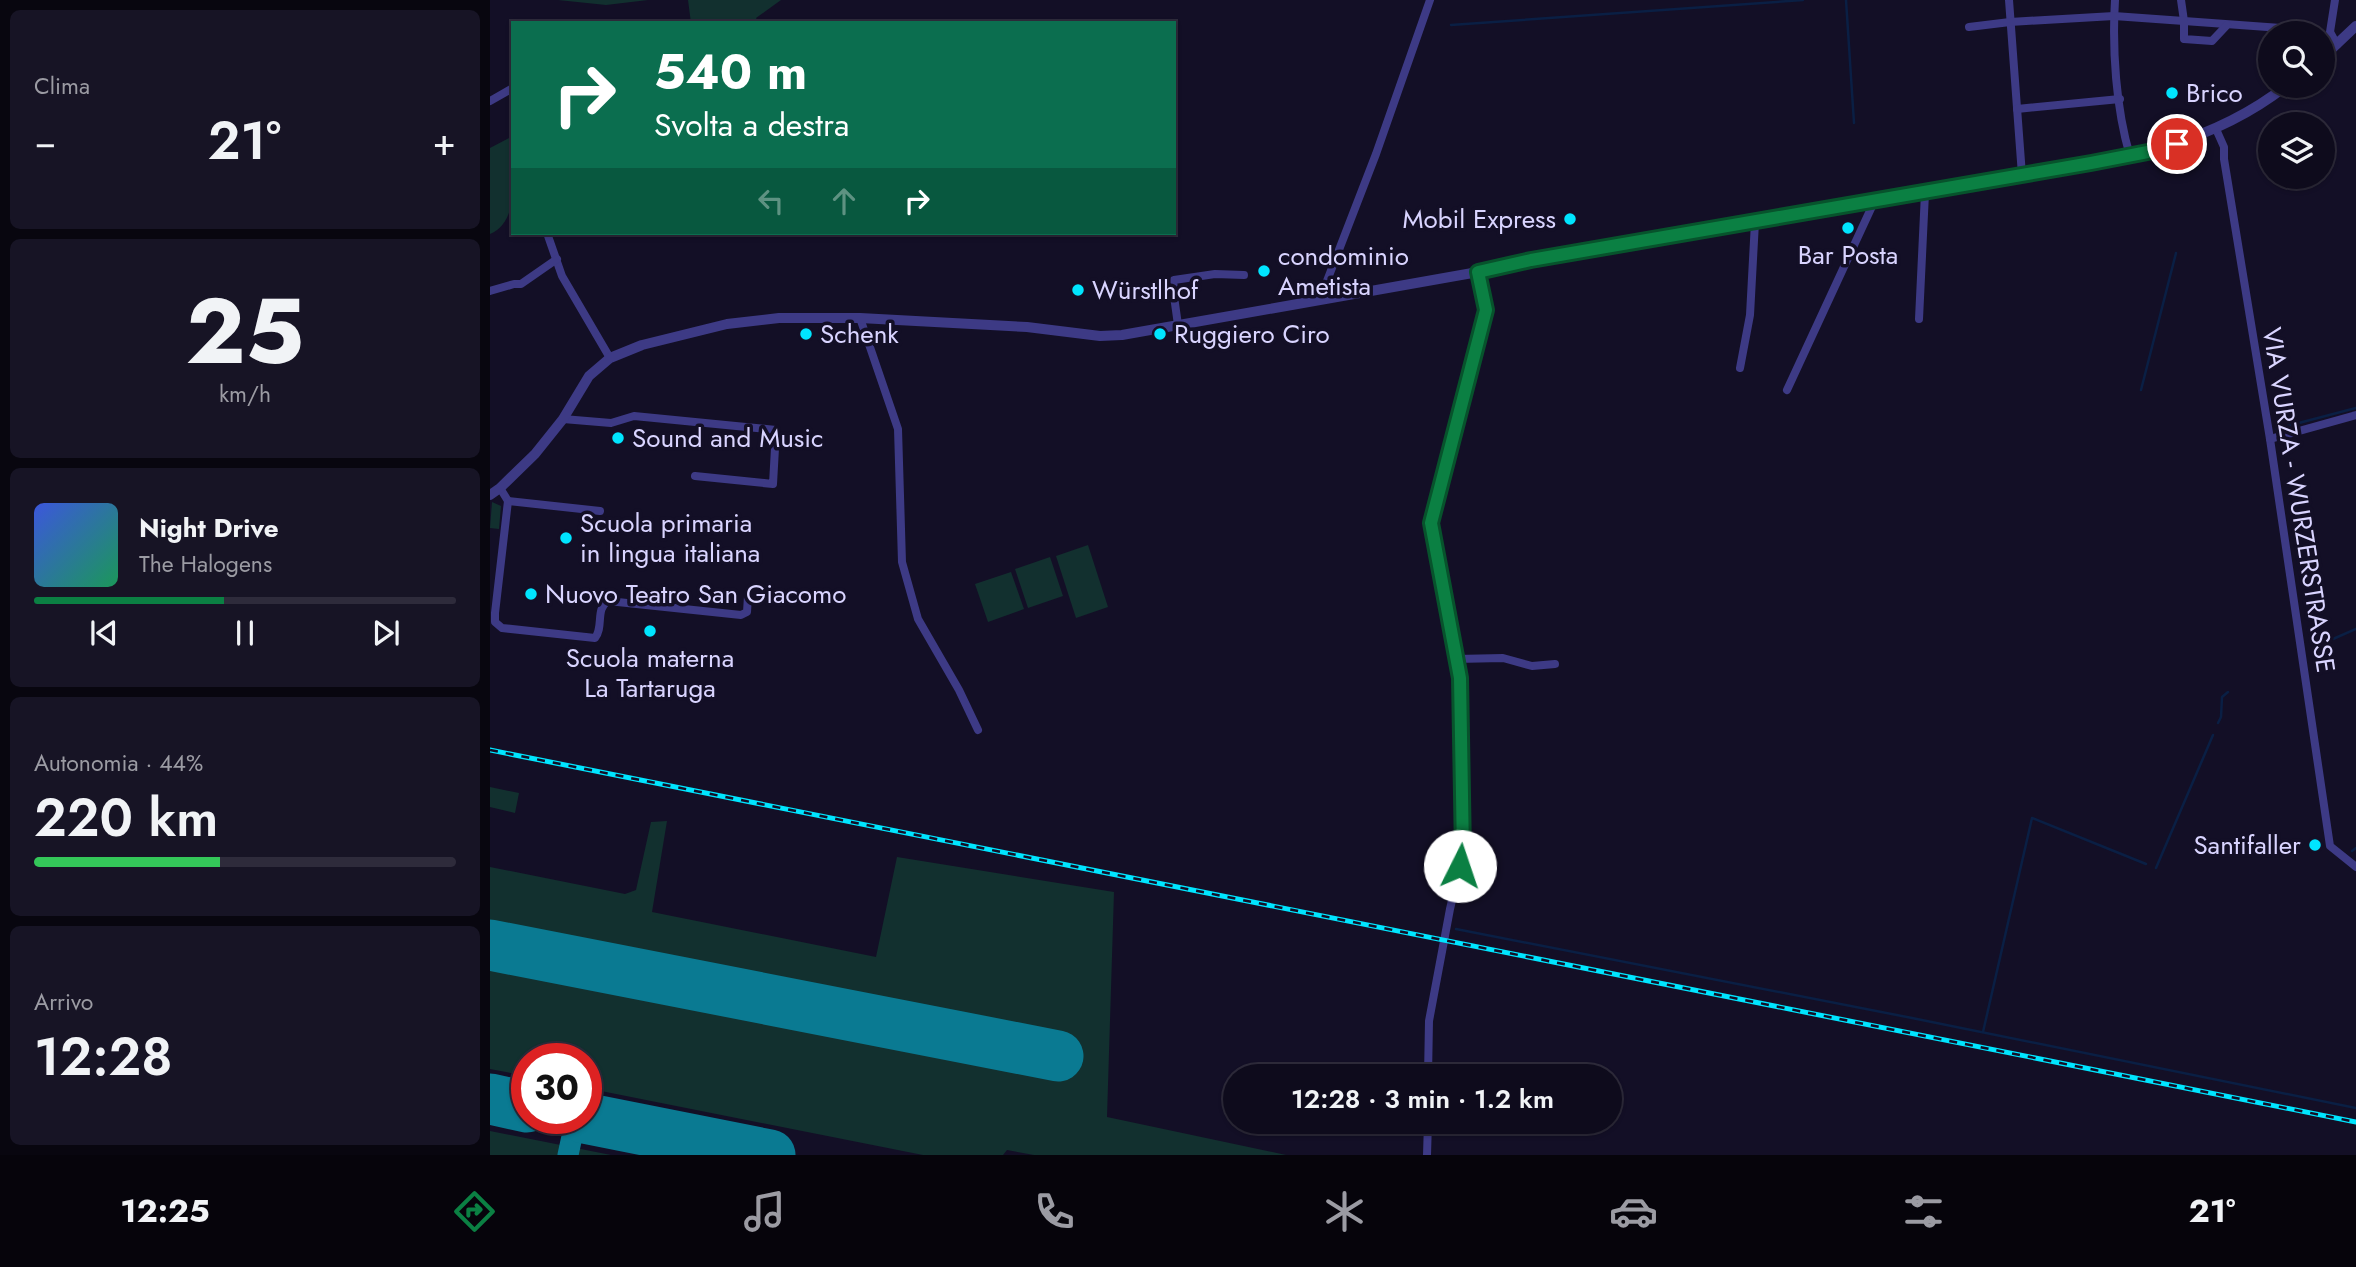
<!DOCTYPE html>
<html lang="it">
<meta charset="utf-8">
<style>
:root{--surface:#0e0b1c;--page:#171425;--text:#f1f3f6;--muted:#9b9ba3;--line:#2e2b3b;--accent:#0b8043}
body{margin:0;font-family:Jost,sans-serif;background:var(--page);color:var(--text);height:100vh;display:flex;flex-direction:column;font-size:26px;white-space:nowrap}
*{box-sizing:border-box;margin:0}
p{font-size:23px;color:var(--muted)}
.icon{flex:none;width:38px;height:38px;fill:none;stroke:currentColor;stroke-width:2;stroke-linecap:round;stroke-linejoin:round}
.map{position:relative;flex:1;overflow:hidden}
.panel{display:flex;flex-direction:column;gap:10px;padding:10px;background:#08060f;width:490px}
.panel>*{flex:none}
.guide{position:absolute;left:21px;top:21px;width:665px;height:214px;border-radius:0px;box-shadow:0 2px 5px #0004,0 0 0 2px var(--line);background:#0b6e4f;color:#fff;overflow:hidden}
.controls{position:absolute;left:1768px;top:21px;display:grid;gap:14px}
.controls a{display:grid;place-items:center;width:77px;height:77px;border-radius:50%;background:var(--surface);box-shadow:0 2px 5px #0004,0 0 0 2px var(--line);font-size:35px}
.speed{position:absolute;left:21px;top:1043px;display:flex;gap:14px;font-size:35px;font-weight:700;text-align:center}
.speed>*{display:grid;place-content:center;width:91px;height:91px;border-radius:50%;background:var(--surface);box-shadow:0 2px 5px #0004,0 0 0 2px var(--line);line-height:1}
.speed .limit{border:10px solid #d22;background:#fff;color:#111}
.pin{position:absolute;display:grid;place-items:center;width:60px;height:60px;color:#fff;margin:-30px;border:4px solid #fff;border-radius:50%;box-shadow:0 2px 7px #0007}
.me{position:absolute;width:77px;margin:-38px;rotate:4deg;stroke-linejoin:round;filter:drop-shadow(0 0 5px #0008)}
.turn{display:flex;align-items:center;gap:24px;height:147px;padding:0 28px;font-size:32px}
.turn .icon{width:91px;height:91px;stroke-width:2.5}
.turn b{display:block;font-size:49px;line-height:60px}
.lanes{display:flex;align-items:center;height:66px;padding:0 28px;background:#0003;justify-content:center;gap:35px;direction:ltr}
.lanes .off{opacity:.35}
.big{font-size:52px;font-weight:600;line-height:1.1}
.panel .card{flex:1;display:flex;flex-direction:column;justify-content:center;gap:10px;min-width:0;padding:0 24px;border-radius:10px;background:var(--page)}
.panel .dial{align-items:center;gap:0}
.dial b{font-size:91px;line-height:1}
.song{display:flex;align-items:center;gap:21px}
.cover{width:84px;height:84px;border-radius:10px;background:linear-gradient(135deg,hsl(230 70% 55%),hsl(150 70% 35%))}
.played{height:7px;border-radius:4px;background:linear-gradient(90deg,var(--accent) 45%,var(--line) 45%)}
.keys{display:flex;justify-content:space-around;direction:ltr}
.heat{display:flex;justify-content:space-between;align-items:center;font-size:38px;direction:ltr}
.charge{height:10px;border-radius:5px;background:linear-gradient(90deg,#34c759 44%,var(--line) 0)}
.trip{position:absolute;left:733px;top:1064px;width:399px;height:70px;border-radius:35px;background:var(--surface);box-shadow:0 2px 5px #0004,0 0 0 2px var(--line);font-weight:600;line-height:70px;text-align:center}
.dock{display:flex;height:112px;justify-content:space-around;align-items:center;background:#06040b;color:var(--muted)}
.dock .icon{width:49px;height:49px}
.dock .selected{color:var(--accent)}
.dock b{font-size:32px;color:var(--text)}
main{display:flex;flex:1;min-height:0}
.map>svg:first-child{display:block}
</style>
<main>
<section class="panel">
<div class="card"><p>Clima</p>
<div class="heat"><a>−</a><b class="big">21°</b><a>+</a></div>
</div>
<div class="card dial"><b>25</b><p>km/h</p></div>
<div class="card">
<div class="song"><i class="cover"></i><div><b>Night Drive</b><p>The Halogens</p></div></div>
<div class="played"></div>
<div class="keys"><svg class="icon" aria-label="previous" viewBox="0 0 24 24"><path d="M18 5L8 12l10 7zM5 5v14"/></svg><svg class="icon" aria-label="pause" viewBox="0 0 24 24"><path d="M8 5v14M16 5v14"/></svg><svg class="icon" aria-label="next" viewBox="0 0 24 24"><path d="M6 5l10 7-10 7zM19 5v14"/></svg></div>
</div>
<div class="card"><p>Autonomia · 44%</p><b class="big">220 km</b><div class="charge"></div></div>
<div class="card"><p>Arrivo</p><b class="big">12:28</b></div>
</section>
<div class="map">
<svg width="1866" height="1155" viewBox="0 0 1866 1155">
<rect width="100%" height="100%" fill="#130f26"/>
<!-- green -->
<g fill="#12302f">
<path d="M68,0H158L116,5Z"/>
<path d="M198,0H291L266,18L269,23H201Z"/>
<path d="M23,136C23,163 32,222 0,234V148Z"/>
<path d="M2,502L11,506L9,529L0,528Z"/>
<path d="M598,545L618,607L586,618L566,556Z"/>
<path d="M560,557L573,596L538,608L525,569Z"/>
<path d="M521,572L534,609L498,622L485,584Z"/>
<path d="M0,787L29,793L25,813L0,807Z"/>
<path d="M177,821L162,912L386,957L407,857L624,892L617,1117L796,1155H544L517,1150L513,1155H433L96,1088V1059H37V1076L0,1069V867L135,894L146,890L161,822Z"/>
<path d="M0,1131L121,1155H0Z"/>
</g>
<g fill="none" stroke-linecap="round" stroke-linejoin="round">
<!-- stream -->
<g stroke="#0a1f44" stroke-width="2.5">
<path d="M1356,0L1364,123"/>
<path d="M961,25L1313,0"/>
<path d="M1651,390L1686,253"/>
<path d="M1786,429L1866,408"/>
<path d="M1843,639L1866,629"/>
<path d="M1728,723L1731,717L1732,697L1738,692"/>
<path d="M1862,851L1866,848"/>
<path d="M1666,868L1723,735"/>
<path d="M966,929L1422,1018L1866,1108"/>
<path d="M1493,1032L1542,818L1656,864"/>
</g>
<!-- taxiway -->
<path stroke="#0a7a92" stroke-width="21" d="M78,1155L86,1118"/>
<!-- runway -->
<g stroke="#0a7a92" stroke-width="51">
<path d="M0,945L568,1056"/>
<path d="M0,1099L37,1107"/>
<path d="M94,1118L280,1155"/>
</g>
<!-- minor -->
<g stroke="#3d3a85" stroke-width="8">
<path d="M1519,0L1532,175"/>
<path d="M1625,0C1622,49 1626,109 1640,156"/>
<path d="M1691,0L1694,21L1817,30L1828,33"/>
<path d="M1845,0L1840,32L1847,45"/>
<path d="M1479,27L1520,22L1624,16L1694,21V39L1722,41L1737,25"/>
<path d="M1832,39L1839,52"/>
<path d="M0,101L23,88"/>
<path d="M1527,109L1630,99"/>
<path d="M1726,129L1734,147V159L1780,439L1840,846L1866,867"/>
<path d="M57,233L72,276L120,358"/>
<path d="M0,291L24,284H31L67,259"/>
<path d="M830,299L886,154L940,0"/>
<path d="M370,318L408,429L412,562L428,619L469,690L488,730"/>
<path d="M1429,319L1435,193"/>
<path d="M688,325L683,289L684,280L725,274L754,275"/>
<path d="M1250,368L1260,315L1265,222"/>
<path d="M1297,390L1384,202"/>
<path d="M73,419L121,423L144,416L286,430L283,484L205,476"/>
<path d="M1780,439L1866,415"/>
<path d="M10,488L18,501L5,613V622L12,628L105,638C114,627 105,609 118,601L251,615L257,612L258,596"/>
<path d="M18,501L110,511"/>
<path d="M966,659L1013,658L1042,666L1065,664"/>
<path d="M938,1076L939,1021L960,909L973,853L969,678L941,523L996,310L988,272"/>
<path d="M937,1155L938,1122"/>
</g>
<!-- tertiary -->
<g stroke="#3d3a85" stroke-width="10">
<path d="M1832,58L1866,26"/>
<path d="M0,495L10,488L45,454L73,419L99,376L120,358L152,345L237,324L289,318H370L537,327L610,336L632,335L988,272L1041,260C1189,235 1338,212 1486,184C1597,162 1704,158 1796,86"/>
</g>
<defs>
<path id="rail" d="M0,750L1866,1122"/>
</defs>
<!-- rail casing -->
<use href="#rail" stroke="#00e5ff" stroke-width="5"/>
<!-- rail -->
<use href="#rail" stroke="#130f26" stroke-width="2.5" stroke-dasharray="8" stroke-linecap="butt"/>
</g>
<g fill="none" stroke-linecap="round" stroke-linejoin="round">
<defs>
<path id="route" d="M970,866L973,853L970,678L941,523L996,310L988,272L1041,260L1601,163L1668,150L1687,144"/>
</defs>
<!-- route casing -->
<use href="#route" stroke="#07532c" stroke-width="18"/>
<!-- route -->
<use href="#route" stroke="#0b8043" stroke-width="12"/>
</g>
<!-- markers -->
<g fill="#00e5ff" stroke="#130f26" stroke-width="2.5">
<circle cx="1682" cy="93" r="7"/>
<circle cx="1080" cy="219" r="7"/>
<circle cx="1358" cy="228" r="7"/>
<circle cx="774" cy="271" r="7"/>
<circle cx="588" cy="290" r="7"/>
<circle cx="316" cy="334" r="7"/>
<circle cx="670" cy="334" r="7"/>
<circle cx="128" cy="438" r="7"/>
<circle cx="76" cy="538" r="7"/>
<circle cx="41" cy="594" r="7"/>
<circle cx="160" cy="631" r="7"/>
<circle cx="1825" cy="845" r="7"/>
</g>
<g text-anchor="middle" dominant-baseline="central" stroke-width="7" stroke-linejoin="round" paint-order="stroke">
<!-- poi labels -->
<g font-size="26" fill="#d9d4ff" stroke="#130f26" text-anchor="start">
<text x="1696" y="93">Brico</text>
<text x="1066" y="219" text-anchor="end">Mobil Express</text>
<text x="1358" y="255" text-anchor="middle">Bar Posta</text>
<text x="788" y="256">condominio<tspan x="788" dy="30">Ametista</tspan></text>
<text x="602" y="290">Würstlhof</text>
<text x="330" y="334">Schenk</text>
<text x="684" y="334">Ruggiero Ciro</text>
<text x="142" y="438">Sound and Music</text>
<text x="90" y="523">Scuola primaria<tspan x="90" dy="30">in lingua italiana</tspan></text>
<text x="55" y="594">Nuovo Teatro San Giacomo</text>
<text x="160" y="658" text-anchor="middle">Scuola materna<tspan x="160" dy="30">La Tartaruga</tspan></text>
<text x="1811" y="845" text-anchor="end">Santifaller</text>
</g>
<!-- street labels -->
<g font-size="26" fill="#d9d4ff" stroke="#130f26">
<text transform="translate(1809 500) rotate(81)">VIA VURZA - WURZERSTRASSE</text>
</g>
</g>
</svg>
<div class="controls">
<a><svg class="icon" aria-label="search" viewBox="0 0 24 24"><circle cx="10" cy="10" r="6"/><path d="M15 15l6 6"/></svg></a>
<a><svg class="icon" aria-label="layers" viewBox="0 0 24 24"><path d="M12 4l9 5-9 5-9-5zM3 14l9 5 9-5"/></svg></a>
</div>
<div class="speed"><div class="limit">30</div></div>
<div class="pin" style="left:1687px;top:144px;background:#d93025"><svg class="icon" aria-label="arrive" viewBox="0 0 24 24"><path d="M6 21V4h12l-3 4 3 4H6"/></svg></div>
<svg class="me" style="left:970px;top:866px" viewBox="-20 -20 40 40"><circle r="19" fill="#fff"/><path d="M0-13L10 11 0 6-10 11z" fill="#0b8043"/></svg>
<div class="trip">12:28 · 3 min · 1.2 km</div>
<div class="guide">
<div class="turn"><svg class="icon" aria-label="right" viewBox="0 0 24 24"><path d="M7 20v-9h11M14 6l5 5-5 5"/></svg><div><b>540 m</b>Svolta a destra</div></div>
<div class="lanes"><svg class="icon off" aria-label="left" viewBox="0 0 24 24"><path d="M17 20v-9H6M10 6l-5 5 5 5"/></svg><svg class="icon off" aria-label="ahead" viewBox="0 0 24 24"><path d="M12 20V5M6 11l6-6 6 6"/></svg><svg class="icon" aria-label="right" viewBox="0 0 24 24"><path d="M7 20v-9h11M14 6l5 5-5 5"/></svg></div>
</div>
</div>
</main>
<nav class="dock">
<b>12:25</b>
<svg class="icon selected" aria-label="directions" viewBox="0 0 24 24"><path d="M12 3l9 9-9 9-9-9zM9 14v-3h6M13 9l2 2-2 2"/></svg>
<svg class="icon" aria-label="music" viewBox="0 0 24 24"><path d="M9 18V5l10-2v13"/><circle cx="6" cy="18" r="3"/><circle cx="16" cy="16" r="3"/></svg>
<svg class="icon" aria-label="phone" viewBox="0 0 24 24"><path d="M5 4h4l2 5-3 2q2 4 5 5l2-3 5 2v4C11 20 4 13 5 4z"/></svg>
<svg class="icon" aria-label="climate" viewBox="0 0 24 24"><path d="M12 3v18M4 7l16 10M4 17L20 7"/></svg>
<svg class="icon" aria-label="car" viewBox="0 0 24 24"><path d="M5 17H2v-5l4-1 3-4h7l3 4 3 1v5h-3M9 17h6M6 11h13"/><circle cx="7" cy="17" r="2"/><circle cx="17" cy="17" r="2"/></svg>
<svg class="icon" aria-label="filters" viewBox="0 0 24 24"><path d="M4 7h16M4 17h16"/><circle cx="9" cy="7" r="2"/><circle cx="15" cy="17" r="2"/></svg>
<b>21°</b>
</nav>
